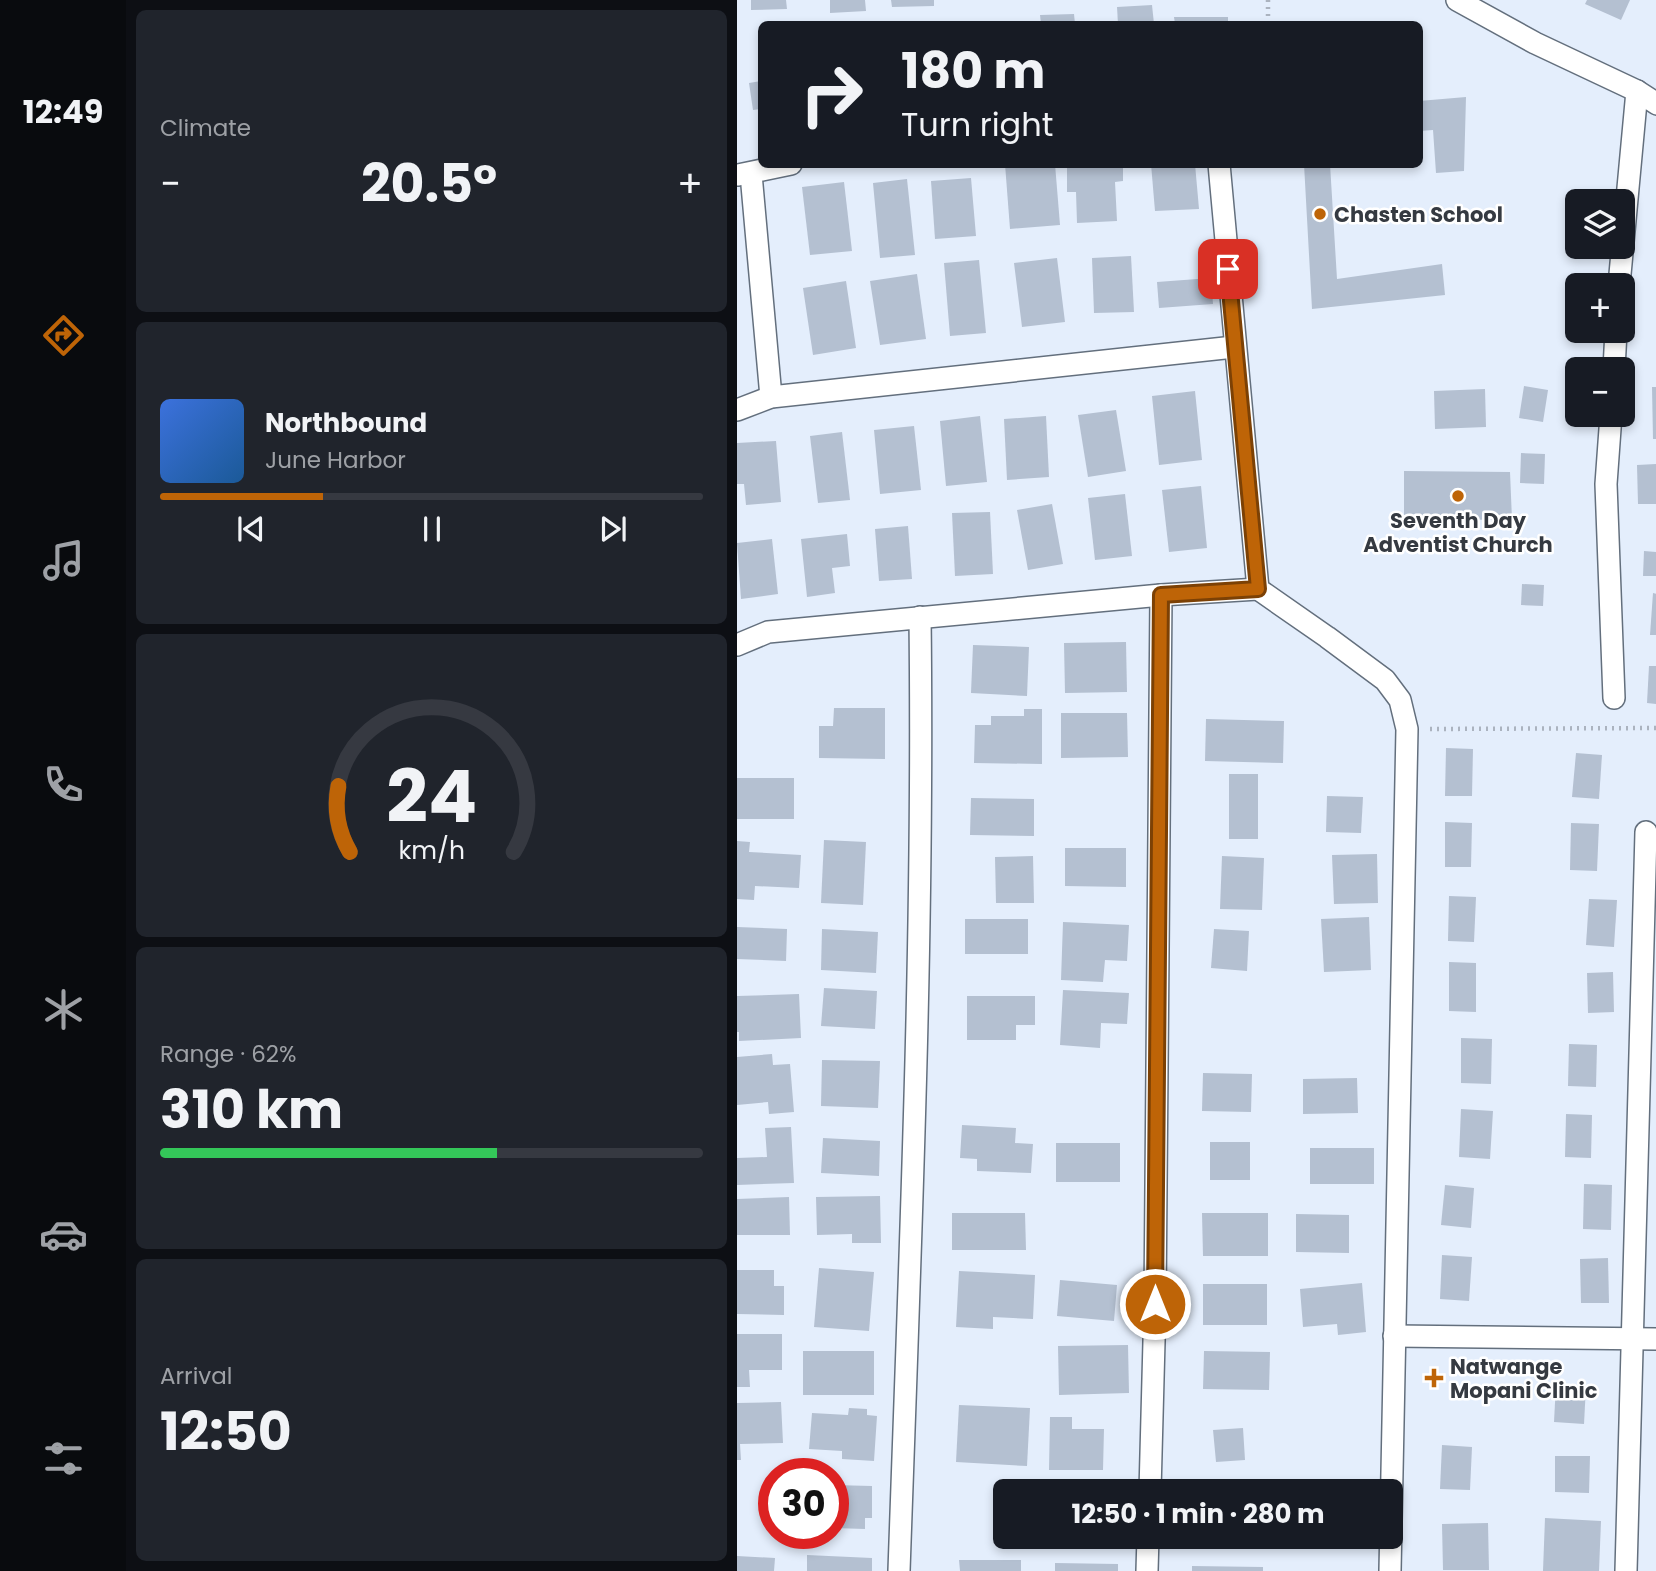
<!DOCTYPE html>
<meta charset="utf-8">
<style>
:root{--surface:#171b24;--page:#20242c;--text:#f1f3f6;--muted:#9ea1a6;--line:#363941;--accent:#be6407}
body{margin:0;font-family:Poppins,sans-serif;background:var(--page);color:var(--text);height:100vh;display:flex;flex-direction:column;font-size:26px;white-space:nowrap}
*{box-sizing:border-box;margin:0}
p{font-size:23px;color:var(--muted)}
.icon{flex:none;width:38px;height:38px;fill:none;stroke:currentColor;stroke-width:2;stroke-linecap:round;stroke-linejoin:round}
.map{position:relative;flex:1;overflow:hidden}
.drawer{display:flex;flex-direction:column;gap:10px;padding:10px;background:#0d0f14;width:611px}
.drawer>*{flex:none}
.guide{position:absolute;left:21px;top:21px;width:665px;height:147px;border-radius:10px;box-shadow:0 4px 10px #0003;background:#171b24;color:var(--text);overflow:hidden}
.tools{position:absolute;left:828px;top:189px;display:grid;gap:14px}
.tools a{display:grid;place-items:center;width:70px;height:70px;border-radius:10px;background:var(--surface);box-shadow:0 4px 10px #0003;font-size:35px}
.speed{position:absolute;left:21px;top:1458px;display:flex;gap:14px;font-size:35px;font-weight:700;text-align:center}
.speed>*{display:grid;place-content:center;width:91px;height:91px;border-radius:50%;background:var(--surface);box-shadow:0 4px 10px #0003;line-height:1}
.speed .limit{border:10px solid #d22;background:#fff;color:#111}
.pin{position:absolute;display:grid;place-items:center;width:60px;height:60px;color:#fff;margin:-30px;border-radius:14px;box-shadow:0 4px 10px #0006}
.me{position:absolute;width:77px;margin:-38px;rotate:0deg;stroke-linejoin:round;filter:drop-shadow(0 0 5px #0008)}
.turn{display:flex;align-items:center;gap:24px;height:147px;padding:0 28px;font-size:32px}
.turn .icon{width:91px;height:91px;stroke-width:2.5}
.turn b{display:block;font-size:49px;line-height:60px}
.big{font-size:52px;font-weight:700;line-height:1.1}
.drawer .tile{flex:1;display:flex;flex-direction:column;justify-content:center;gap:10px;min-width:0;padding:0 24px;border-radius:10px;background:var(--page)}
.drawer .dial{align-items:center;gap:0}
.dial svg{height:182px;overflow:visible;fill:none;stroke:var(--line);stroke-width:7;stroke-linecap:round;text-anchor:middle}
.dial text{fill:var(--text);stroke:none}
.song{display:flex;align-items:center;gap:21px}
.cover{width:84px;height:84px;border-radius:10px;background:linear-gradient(135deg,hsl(220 70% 55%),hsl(210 70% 35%))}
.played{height:7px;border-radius:4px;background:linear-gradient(90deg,var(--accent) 30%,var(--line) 30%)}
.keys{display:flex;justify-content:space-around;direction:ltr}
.heat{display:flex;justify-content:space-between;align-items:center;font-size:38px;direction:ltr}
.charge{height:10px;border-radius:5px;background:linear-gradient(90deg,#34c759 62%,var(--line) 0)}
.trip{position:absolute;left:256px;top:1479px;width:410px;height:70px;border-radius:10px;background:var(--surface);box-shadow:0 4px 10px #0003;font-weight:700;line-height:70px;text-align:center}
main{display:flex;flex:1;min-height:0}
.tab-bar{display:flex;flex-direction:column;width:126px;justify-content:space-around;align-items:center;background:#090b0e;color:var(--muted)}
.tab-bar .icon{width:49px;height:49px}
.tab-bar .on{color:var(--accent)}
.tab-bar b{font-size:32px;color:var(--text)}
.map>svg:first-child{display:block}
</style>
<main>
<nav class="tab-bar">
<b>12:49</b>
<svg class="icon on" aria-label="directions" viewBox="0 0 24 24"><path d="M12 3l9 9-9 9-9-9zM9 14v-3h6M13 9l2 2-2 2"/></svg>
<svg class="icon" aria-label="music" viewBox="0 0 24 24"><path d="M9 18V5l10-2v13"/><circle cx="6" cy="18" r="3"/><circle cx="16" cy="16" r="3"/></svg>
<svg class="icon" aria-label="phone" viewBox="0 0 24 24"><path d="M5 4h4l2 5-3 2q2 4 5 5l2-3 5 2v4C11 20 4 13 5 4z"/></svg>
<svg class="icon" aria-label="climate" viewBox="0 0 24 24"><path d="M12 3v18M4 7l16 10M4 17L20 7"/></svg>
<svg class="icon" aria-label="car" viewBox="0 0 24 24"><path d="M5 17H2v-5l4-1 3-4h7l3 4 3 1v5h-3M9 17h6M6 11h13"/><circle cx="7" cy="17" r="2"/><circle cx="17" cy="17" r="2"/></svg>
<svg class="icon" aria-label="filters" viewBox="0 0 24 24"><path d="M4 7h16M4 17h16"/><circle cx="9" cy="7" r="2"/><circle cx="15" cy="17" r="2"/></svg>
</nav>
<section class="drawer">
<div class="tile"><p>Climate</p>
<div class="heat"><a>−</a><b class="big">20.5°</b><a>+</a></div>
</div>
<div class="tile">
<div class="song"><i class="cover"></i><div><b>Northbound</b><p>June Harbor</p></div></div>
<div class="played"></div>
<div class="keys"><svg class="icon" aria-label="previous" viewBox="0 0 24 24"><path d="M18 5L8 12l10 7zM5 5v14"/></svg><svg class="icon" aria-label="pause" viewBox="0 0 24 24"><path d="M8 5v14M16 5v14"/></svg><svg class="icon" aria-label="next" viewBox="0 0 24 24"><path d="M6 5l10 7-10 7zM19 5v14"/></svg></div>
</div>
<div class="tile dial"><svg viewBox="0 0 100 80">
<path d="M14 69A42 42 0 1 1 86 69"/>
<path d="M14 69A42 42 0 0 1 9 40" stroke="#be6407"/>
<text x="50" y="56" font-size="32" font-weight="700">24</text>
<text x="50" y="72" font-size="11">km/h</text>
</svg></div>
<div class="tile"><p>Range · 62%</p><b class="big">310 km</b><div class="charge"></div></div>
<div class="tile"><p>Arrival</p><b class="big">12:50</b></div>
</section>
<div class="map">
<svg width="920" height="1571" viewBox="0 0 920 1571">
<rect width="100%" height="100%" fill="#e4eefc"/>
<!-- building -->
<g fill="#b4c0d1">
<path d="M14,0H49L50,9L14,10Z"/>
<path d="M93,0H128L129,11L93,13Z"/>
<path d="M154,0H197V6L155,7Z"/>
<path d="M850,0H893L884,20L848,4Z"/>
<path d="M415,5L417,24H381L380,7Z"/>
<path d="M337,14L338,24H304L303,15Z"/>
<path d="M437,17H491V24H438Z"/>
<path d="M24,81V109L16,110L12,83Z"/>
<path d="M729,97L727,171L699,173L696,130L682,131V101Z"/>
<path d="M268,164H318L323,225L273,229Z"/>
<path d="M330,164H386V181L378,182L380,221L340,223L339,192H330Z"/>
<path d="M414,164H458L462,209L418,211Z"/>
<path d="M567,164H593L600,279L705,264L708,295L575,309Z"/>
<path d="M234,178L239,236L198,239L194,181Z"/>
<path d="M170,179L178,255L143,258L136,183Z"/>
<path d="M107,182L115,251L73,255L65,187Z"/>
<path d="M394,256L397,312L357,313L355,258Z"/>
<path d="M320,258L328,322L285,327L277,263Z"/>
<path d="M242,260L249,333L213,336L207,263Z"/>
<path d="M180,274L189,339L143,345L133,281Z"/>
<path d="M474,278L476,304L422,308L420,282Z"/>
<path d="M109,281L119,348L76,355L66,288Z"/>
<path d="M787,386L811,390L806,422L782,418Z"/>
<path d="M915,387H920V439H916Z"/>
<path d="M748,389L749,427L698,429L697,391Z"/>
<path d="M458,391L465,460L422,465L415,396Z"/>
<path d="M379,410L389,471L351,477L341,415Z"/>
<path d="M243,416L250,482L209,486L203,421Z"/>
<path d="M309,416L312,477L270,480L267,419Z"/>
<path d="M177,426L184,490L143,494L137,430Z"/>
<path d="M105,432L113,500L81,503L73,436Z"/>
<path d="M39,441L44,502L9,505L7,484H0V443Z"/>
<path d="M784,453L808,454L807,484L783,483Z"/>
<path d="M920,464V504H901L900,465Z"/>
<path d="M667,471L773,472L775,520L667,519Z"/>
<path d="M464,486L470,548L432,552L425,490Z"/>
<path d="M388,494L395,556L358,560L351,498Z"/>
<path d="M315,504L326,564L291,570L280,510Z"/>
<path d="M253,512L256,574L218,576L215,513Z"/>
<path d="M171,526L175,579L142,581L138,529Z"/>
<path d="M110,534L113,566L95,568L98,593L70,597L64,539Z"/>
<path d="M35,539L41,594L4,599L0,543Z"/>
<path d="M907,551L920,552V576H906Z"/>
<path d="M785,584L807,585L806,606L784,605Z"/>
<path d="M916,593L920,594V635H913Z"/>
<path d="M389,642L390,692L328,693L327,643Z"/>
<path d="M236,645L292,647L290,696L234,693Z"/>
<path d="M912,666H920V704L910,703Z"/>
<path d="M97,708H148V759L82,758V726H96Z"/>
<path d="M287,709H305V764L237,763L238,725H254V716H287Z"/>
<path d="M324,713H390L391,757L324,758Z"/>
<path d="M469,719L547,721L546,763L468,761Z"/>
<path d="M709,748L736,749L735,796H708Z"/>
<path d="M839,753L865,755L862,799L835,797Z"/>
<rect x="492" y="774" width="29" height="65"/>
<rect x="0" y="778" width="57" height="41"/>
<path d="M590,796L626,797L624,833L589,832Z"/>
<path d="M234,798L297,799V836L233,835Z"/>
<path d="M708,822L735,823L734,867H708Z"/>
<path d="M834,823L862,824L860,871L833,870Z"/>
<path d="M87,840L129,842L126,905L84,903Z"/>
<path d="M0,841L13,842L12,852L64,855L62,888L18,886L17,900L0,899Z"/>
<path d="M328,848H389V887L328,886Z"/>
<path d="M640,854L641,903L597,904L595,855Z"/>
<path d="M296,856L297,903H259L258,857Z"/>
<path d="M485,856L527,858L525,910L483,909Z"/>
<path d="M712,896L739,897L737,942L711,941Z"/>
<path d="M852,899L880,900L877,947L849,945Z"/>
<path d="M632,917L634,970L587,972L584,919Z"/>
<rect x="228" y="919" width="63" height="35"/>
<path d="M326,922L392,925L390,961L368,960L366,982L324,980Z"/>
<path d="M0,927L50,929L49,961L0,959Z"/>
<path d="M85,929L141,932L139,973L84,970Z"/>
<path d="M477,929L512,931L510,971L474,968Z"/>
<path d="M712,962L739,963V1012L712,1011Z"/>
<path d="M876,972L877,1012L851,1013L850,973Z"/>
<path d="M87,988L140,991L138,1029L84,1026Z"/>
<path d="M326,990L392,993L390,1024L364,1023L363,1048L323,1045Z"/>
<path d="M62,994L64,1038L2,1041V1032H0V996Z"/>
<path d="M230,996H298V1025H279V1040H230Z"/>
<path d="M724,1038L755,1039L754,1084L724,1083Z"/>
<path d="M832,1044L860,1045L859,1087L831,1086Z"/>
<path d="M35,1054L36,1065L53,1064L57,1112L32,1114L31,1102L0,1105V1057Z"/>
<path d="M85,1060L143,1061L141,1108L84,1106Z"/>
<path d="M466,1073L515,1074L514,1112L465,1111Z"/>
<path d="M620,1078L621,1113L566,1114V1079Z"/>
<path d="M724,1109L756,1111L753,1159L722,1157Z"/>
<path d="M829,1114L855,1115L854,1158L828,1157Z"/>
<path d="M225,1125L279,1128L278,1143L296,1144L294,1173L240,1171V1159L223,1158Z"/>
<path d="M54,1127L57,1183L0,1185V1158L30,1157L28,1128Z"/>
<path d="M86,1138L143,1141L142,1176L84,1173Z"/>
<rect x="473" y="1142" width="40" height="38"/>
<rect x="319" y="1143" width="64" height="39"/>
<rect x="573" y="1148" width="64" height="36"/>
<path d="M847,1184L875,1185L874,1230L846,1229Z"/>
<path d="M708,1185L737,1188L734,1228L704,1225Z"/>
<path d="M143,1196L144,1243H115V1234L80,1235L79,1197Z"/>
<path d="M52,1197L53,1235H0V1199Z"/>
<path d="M215,1213H288L289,1250H215Z"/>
<path d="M465,1213H531V1256H466Z"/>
<path d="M559,1214L612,1215V1253L559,1252Z"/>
<path d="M705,1255L735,1257L732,1301L703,1299Z"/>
<path d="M871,1258L872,1303H844L843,1259Z"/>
<path d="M82,1268L137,1272L132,1331L77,1327Z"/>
<path d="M0,1270H37V1286H47V1315L0,1314Z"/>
<path d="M222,1271L298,1275L296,1319L256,1317V1329L219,1327Z"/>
<path d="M323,1280L380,1285L377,1321L320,1316Z"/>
<path d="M625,1283L629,1332L601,1335L600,1324L566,1327L563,1289Z"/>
<rect x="466" y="1284" width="64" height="41"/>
<path d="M0,1334H45V1370H12L13,1387H0Z"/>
<path d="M391,1345L392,1393L322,1395L321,1346Z"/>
<rect x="66" y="1351" width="71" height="44"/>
<path d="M467,1351L533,1352L532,1390L466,1389Z"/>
<path d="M819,1384L849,1386L847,1424L817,1422Z"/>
<path d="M44,1402L46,1443L3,1444L4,1460H0V1403Z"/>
<path d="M222,1405L293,1408L290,1466L219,1462Z"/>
<path d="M112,1408L130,1409V1415L140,1416L137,1461L105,1459V1451L72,1449L75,1413L111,1415Z"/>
<path d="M313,1417H335V1429H367L366,1470H312Z"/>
<path d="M506,1428L508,1460L479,1462L476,1430Z"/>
<path d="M705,1445L735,1447L733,1490L703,1489Z"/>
<path d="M818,1456H853L852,1493L818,1492Z"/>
<path d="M96,1485L135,1486V1518H128V1529L96,1528Z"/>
<path d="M808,1518L864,1521L862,1571H806Z"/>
<path d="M751,1523L752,1570H706L705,1524Z"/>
<path d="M70,1555L135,1558V1571H70Z"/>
<path d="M0,1556L38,1558L37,1571H0Z"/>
<path d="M222,1560H284V1571H223Z"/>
<path d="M318,1563L381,1564V1571H318Z"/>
<path d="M455,1566L526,1567V1571H455Z"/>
</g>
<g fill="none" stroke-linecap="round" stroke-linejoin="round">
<defs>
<g id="minor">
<path d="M720,0L798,43L900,91L920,104"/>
<path d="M482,164L521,589L590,637L648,680L663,700L670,729L653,1571"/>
<path d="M14,174L34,397"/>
<path d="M1,175L54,164"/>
<path d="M882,285L900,91"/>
<path d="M877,369L879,331"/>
<path d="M0,410L34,397L497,347"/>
<path d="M874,415L869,484L877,698"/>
<path d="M0,645L31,632L424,595L521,589"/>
<path d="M657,1336L920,1339"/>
<path d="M413,1491L418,1304L424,595"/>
<path d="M162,1571C173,1253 187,935 183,617"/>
<path d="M410,1571L411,1536"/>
<path d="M889,1571L909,832"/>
</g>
</defs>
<!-- minor casing -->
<use href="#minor" stroke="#636f7d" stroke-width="24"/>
<!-- path -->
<g stroke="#abb3bf" stroke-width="4.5" stroke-dasharray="2 5" stroke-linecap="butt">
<path d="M531,0V24"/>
<path d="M693,729L920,728"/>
</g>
<!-- minor -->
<use href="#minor" stroke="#fff" stroke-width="21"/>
</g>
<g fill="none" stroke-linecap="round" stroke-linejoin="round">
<defs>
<path id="route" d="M418,1304L424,595L521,589L491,269"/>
</defs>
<!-- route casing -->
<use href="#route" stroke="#7c4105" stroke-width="18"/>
<!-- route -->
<use href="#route" stroke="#be6407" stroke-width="12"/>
</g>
<!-- markers -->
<g fill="#be6407" stroke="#fff" stroke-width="2.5">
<circle cx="583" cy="214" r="7"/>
<circle cx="721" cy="496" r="7"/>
<path d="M693.5 1367.5h7v7h7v7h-7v7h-7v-7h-7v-7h7z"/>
</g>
<g text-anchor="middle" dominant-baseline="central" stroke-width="5" stroke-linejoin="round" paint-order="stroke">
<!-- poi labels -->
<g font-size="21" font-weight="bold" fill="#353a41" stroke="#fff" text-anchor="start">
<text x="597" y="214">Chasten School</text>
<text x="721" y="520" text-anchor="middle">Seventh Day<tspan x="721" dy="24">Adventist Church</tspan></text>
<text x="713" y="1366">Natwange<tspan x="713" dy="24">Mopani Clinic</tspan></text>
</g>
</g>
</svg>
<div class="tools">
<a><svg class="icon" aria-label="layers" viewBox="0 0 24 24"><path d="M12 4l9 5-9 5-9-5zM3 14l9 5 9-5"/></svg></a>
<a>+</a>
<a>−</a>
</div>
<div class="speed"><div class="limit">30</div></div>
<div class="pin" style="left:491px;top:269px;background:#d93025"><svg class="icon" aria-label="arrive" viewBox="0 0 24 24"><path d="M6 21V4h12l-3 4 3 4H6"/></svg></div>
<svg class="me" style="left:418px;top:1304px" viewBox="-20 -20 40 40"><circle r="17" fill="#be6407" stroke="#fff" stroke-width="3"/><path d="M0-11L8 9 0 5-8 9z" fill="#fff"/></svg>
<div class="trip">12:50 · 1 min · 280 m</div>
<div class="guide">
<div class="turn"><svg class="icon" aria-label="right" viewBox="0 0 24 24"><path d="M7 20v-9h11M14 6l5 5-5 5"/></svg><div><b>180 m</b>Turn right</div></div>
</div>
</div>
</main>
